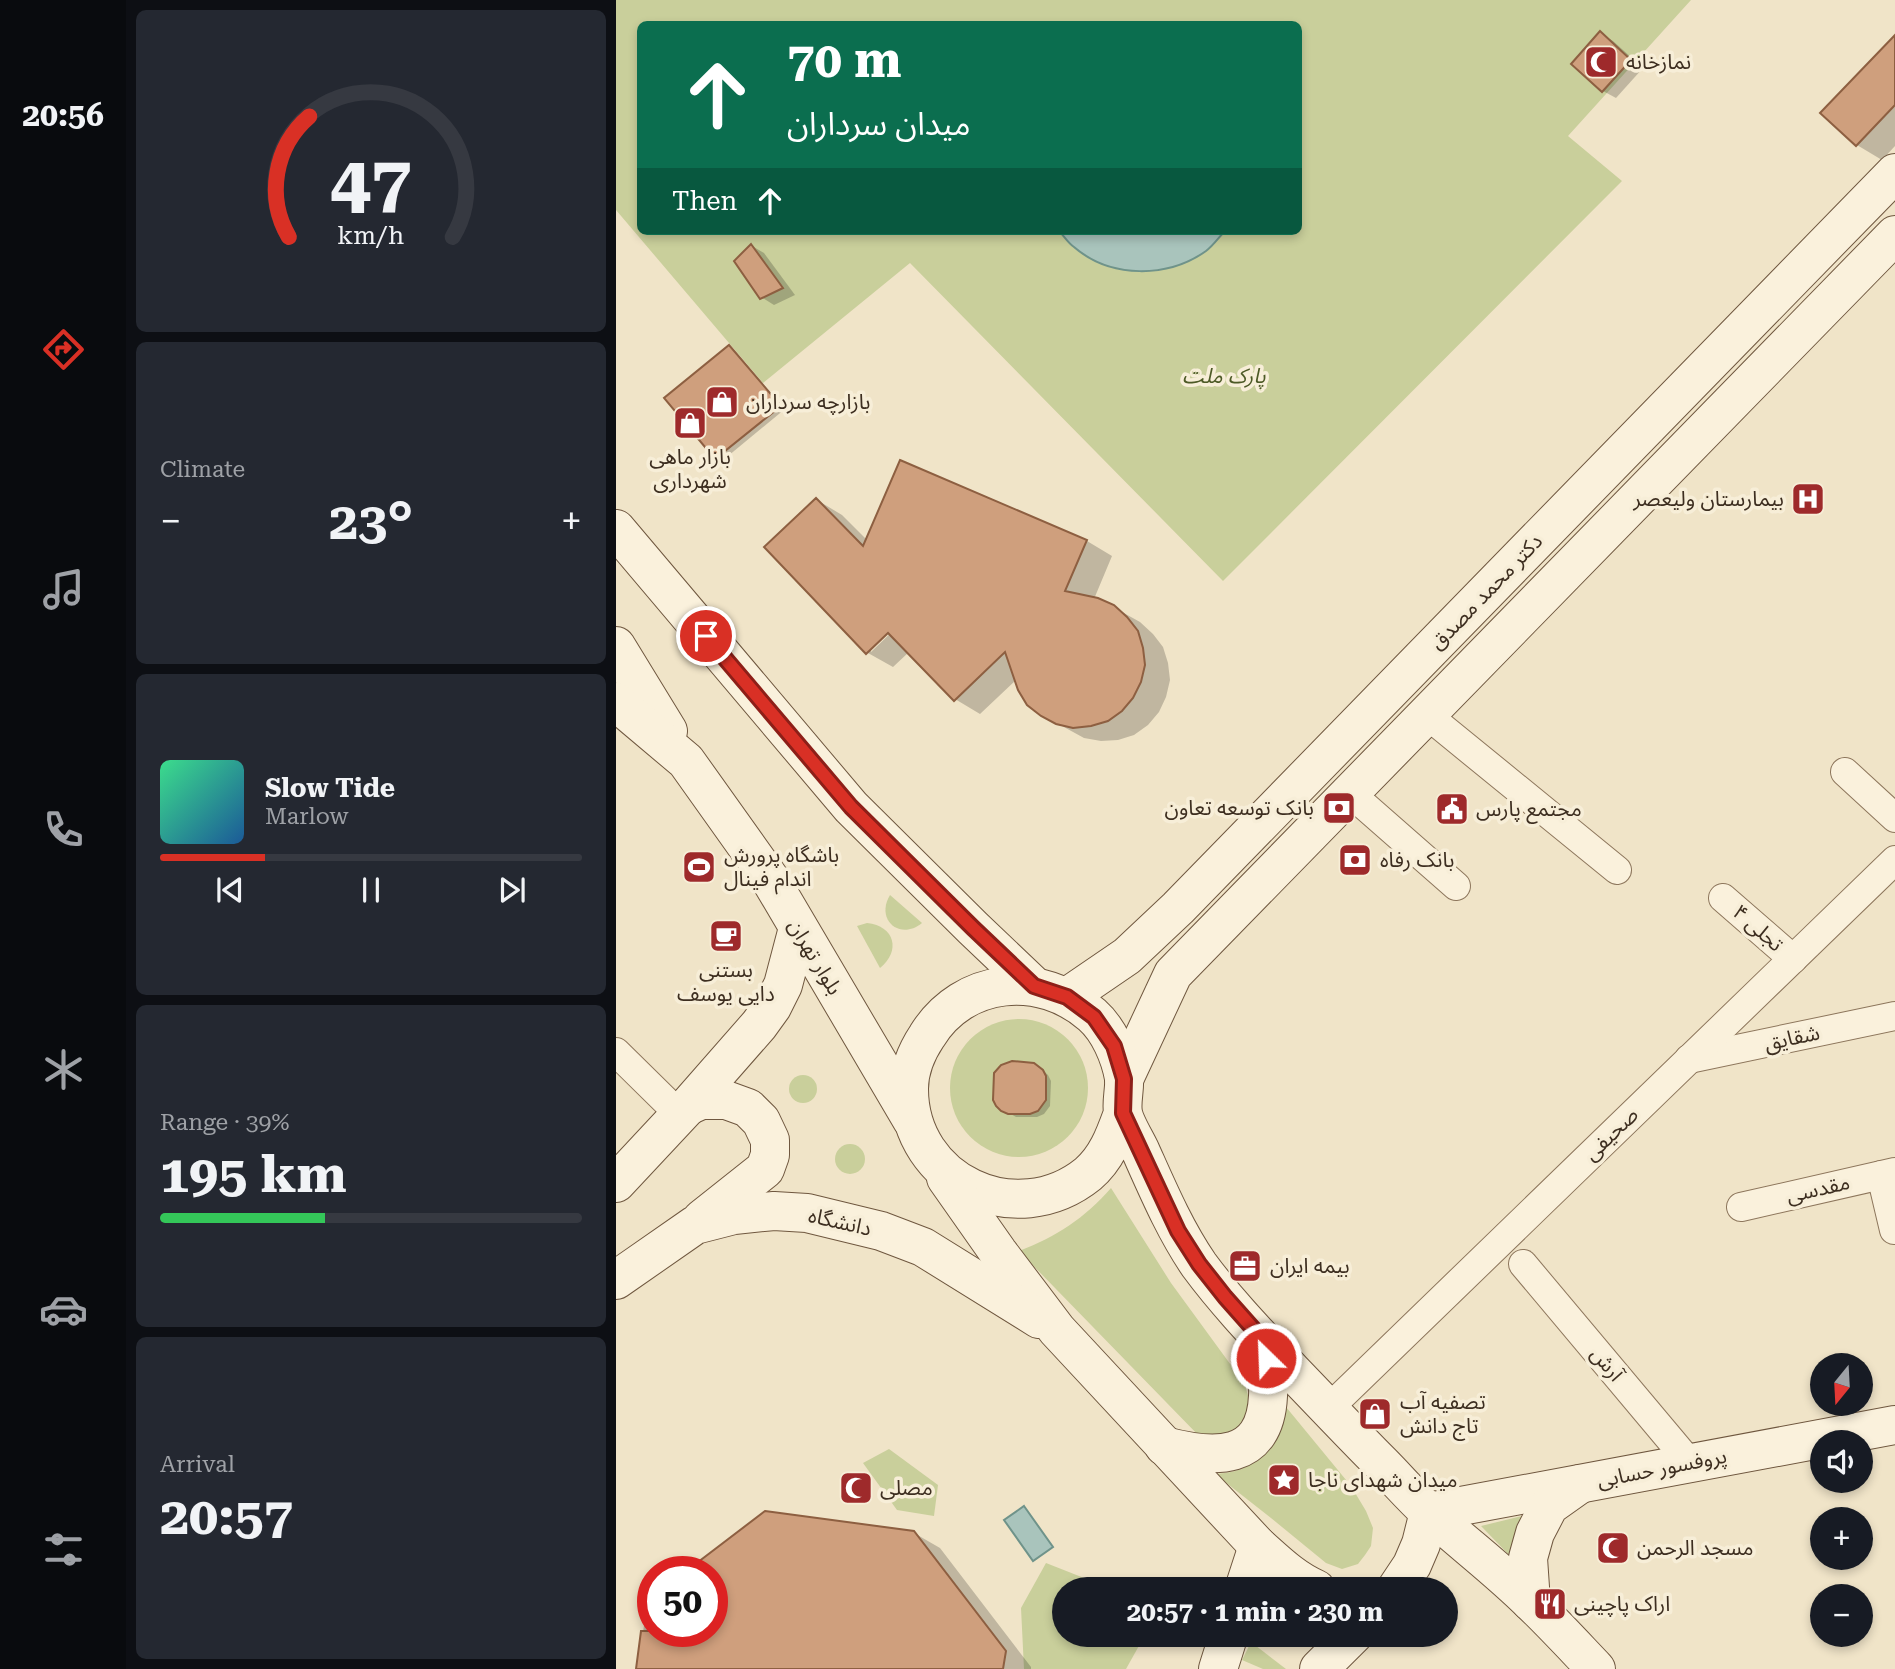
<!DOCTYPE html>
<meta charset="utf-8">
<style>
:root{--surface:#171b24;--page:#242831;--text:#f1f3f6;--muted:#9ea1a6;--line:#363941;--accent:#d93025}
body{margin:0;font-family:"Roboto Serif","Noto Sans Arabic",serif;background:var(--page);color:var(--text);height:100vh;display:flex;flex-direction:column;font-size:26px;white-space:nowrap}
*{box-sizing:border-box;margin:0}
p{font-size:23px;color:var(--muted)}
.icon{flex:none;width:38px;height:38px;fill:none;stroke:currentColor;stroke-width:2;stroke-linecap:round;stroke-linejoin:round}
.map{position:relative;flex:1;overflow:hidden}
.drawer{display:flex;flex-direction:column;gap:10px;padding:10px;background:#0d0f14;width:490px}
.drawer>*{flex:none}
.hud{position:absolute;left:21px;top:21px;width:665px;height:214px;border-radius:10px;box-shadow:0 4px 10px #0003;background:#0b6e4f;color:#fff;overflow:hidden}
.needle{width:46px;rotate:198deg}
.buttons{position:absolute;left:1194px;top:1353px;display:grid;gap:14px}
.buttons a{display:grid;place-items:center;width:63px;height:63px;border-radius:50%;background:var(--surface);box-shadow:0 4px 10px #0003;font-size:35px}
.speed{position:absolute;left:21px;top:1556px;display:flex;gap:14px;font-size:35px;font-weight:700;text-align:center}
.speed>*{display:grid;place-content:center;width:91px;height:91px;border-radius:50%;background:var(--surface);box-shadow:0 4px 10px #0003;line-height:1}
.speed .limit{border:10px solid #d22;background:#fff;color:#111}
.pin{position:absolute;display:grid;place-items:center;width:60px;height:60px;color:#fff;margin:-30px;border:4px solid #fff;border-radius:50%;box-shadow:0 2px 7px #0007}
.me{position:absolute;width:77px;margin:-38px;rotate:336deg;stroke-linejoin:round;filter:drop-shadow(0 0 5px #0008)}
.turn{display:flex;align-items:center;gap:24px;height:147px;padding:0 35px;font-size:32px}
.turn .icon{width:91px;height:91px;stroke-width:2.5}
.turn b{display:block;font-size:49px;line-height:60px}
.then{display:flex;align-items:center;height:66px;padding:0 35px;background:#0003;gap:14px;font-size:26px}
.big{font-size:52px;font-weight:700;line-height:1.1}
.drawer .tile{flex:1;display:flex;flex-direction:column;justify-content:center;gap:10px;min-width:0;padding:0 24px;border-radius:10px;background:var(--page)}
.drawer .dial{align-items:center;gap:0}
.dial svg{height:182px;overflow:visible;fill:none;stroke:var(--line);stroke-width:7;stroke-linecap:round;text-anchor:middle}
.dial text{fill:var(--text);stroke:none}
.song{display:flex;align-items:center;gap:21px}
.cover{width:84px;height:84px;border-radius:10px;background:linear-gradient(135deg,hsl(150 70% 55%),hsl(210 70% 35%))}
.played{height:7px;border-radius:4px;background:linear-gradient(90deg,var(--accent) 25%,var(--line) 25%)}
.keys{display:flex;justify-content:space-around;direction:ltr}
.heat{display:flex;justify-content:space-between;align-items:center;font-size:38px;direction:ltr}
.charge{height:10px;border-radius:5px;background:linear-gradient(90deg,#34c759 39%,var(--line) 0)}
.trip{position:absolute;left:436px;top:1577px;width:406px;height:70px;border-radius:35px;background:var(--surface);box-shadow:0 4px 10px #0003;font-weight:700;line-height:70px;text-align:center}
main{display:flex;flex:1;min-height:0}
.tab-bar{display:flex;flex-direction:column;width:126px;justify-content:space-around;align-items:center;background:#090b0e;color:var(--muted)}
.tab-bar .icon{width:49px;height:49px}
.tab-bar .on{color:var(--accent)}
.tab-bar b{font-size:32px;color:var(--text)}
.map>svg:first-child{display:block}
</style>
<main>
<nav class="tab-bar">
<b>20:56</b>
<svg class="icon on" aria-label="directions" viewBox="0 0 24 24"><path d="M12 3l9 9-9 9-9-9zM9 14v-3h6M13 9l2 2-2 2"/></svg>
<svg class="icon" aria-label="music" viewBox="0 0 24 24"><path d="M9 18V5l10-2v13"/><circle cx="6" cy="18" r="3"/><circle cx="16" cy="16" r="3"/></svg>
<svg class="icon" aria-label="phone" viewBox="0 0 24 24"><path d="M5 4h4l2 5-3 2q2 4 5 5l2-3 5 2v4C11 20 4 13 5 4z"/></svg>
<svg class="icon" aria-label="climate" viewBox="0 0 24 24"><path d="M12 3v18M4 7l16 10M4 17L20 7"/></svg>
<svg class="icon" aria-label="car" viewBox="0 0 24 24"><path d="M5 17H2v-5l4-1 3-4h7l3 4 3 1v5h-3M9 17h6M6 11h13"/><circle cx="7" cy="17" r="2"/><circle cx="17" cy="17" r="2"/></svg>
<svg class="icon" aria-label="filters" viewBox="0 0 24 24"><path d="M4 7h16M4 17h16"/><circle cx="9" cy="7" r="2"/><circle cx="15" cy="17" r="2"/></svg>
</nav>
<section class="drawer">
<div class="tile dial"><svg viewBox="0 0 100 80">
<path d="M14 69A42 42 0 1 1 86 69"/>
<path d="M14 69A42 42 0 0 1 23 16" stroke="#d93025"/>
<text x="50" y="56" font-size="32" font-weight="700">47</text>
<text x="50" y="72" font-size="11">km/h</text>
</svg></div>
<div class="tile"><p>Climate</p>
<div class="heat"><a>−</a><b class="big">23°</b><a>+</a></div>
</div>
<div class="tile">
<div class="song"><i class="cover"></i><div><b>Slow Tide</b><p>Marlow</p></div></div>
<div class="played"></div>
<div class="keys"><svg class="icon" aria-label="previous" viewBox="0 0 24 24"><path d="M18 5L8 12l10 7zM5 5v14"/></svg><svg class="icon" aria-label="pause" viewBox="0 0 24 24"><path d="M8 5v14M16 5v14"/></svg><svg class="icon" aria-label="next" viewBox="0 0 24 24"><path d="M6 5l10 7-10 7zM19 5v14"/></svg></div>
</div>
<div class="tile"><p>Range · 39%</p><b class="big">195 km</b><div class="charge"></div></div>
<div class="tile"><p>Arrival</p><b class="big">20:57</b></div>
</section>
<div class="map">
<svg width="1279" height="1669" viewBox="0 0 1279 1669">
<rect width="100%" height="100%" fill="#f0e4c8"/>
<!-- green -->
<g fill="#c9cf9b" fill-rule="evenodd">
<path d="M0,0H1075L952,136L1006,181L607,581L294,263L147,383L0,210ZM24,24H682V231H24Z"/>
<path d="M274,895L306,923C284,941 259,920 274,895Z"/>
<path d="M251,923C279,926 285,951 264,968L241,926Z"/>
<circle cx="403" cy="1088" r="69"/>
<circle cx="187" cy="1089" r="14"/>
<circle cx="234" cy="1159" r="15"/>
<path d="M495,1188L555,1283L628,1383L634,1401L624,1433L586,1439L403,1251C440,1237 469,1218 495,1188Z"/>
<path d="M661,1396L735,1486L750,1511L757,1528L755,1546L749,1555L742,1564L726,1569L710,1563L655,1518L599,1474C612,1473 625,1471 635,1463C643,1456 657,1409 661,1396Z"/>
<path d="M273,1449L322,1485L318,1516L281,1510L247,1463Z"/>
<path d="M914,1514L896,1558L865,1526Z"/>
<path d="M430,1563L496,1589H448V1634L529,1635L510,1669H408L405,1608Z"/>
<path d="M635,1642L670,1669H647L626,1660Z"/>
</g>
<!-- water -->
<g fill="#a9c4bc" stroke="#6f938a" stroke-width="2">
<path d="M443,231H609C603,237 597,246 590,251C552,278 495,279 458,247C452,243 448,236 443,231Z"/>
<path d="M408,1506L437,1547L417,1561L388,1520Z"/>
</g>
<!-- shadow -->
<g fill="#0003" fill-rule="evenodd">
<path d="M985,34L997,41L1027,68L1000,98L987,91L958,64Z"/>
<path d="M1279,37V146L1266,160L1241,145Z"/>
<path d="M136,246L148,253L179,295L158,305L145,297Z"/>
<path d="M113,347L118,350L169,409L106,461L100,458Z"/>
<path d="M285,463L471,541L496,556L478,599L497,607L524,622L537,634L547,647L552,663L554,680L550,697L543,712L532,725L518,735L502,740L485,741L468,738L426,715L400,680L364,714L339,699L293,652L277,667L252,653L151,547L201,500L226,515L252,541ZM277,626L280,628L255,652V647Z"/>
<path d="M424,1068L432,1075L435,1081L434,1106L428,1114L421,1117H400L384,1108Z"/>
<path d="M298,1533L324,1548L415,1667V1669H22L31,1603L37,1598V1631H96Z"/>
</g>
<!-- building -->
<g fill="#cf9f7d" stroke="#8d5f41" stroke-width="2">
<path d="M984,31L1015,60L986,92L955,64Z"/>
<path d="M1279,35V105L1240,146L1204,113Z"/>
<path d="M135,244L167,288L144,299L118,261Z"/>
<path d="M113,345L165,406L99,459L48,398Z"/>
<path d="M284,460L471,540L449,591L482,598L498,605L511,617L522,631L527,648L529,665L525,682L517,698L506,711L492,721L475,726L457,728L440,724L425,716L411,705L402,690L389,652L338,701L272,633L250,654L148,547L200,498L247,546Z"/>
<path d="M396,1061L418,1063L427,1070L430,1076V1100L422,1111L414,1114H392L385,1111L380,1106L377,1100L378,1073L385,1065Z"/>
<path d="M149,1511L298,1531L390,1651L387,1669H20L25,1631H96V1572H69Z"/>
</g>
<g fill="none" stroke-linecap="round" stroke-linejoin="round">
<defs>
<g id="street">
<path d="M811,715L1001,870"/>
<path d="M1229,772L1279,818"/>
<path d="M734,793L840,886"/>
<path d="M1107,898L1177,959"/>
<path d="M0,1052L64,1115"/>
<path d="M1073,1059L1279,1016"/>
<path d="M1265,1175L1278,1230"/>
<path d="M1125,1207L1279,1172"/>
<path d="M907,1264L1074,1463"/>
<path d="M712,1409L1279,860"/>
</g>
<g id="secondary">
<path d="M0,529L235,807L357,928L418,986"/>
<path d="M0,646L52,731"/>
<path d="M0,702L70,761L154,879L296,1120"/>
<path d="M451,997L511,956L562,908L1279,173"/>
<path d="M508,1079L557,974L1279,235"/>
<path d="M72,1106L85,1100H110L132,1108L145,1121L154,1140V1155L149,1169L86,1219"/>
<path d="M507,1113C499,1135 491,1158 472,1174C400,1232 293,1182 293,1089C293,1070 301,1051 311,1036C347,977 425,970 476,1015C493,1030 504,1056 508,1078C509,1089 505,1102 507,1113C509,1124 520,1141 525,1152C542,1190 559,1230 583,1265C611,1303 644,1337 676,1371C706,1402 735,1433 765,1463C782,1480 797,1498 815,1514C848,1544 884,1571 916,1603C938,1624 959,1647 980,1669"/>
<path d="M330,1178L382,1252L441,1330L642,1546C660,1562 677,1579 700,1589"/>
<path d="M0,1183L72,1106L143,1025L156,1007L167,985L182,928"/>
<path d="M0,1280L79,1225L118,1215L158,1211L191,1213L265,1231L307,1247L423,1319"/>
<path d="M548,1446C598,1459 649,1462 652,1396C653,1378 650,1359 648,1341"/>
<path d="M813,1512L1279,1425"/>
<path d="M628,1589L642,1546"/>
<path d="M780,1589L796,1565L805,1544L813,1512"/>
<path d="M915,1602L912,1558L919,1533L933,1506L964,1484"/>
<path d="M602,1669L613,1634"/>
<path d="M703,1669L738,1634"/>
</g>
</defs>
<!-- street casing -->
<use href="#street" stroke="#8d765c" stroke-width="30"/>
<!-- secondary casing -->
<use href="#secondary" stroke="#6f573f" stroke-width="40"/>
<!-- street -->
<use href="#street" stroke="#faf1dc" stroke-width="28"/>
<!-- secondary -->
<use href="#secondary" stroke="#faf1dc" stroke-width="38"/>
</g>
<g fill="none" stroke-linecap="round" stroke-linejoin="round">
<defs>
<path id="route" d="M90,636L235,807L357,928L418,986L451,997L478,1017L498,1046L508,1079L507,1113L562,1231L583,1264L609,1297L648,1341L650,1358"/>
</defs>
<!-- route casing -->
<use href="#route" stroke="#8d1f18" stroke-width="18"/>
<!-- route -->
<use href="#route" stroke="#d93025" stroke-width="12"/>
</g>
<!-- icons -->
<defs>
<symbol id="mosque-square" viewBox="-11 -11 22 22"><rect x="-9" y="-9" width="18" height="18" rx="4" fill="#9e2a2b" stroke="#f7eed8"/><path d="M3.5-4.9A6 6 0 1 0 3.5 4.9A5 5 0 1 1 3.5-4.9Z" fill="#fff"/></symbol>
<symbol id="shop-square" viewBox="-11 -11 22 22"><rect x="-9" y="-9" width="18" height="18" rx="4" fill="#9e2a2b" stroke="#f7eed8"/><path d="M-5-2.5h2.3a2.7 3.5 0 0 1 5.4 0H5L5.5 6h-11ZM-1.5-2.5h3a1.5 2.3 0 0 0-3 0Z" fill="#fff"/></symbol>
<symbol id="hospital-square" viewBox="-11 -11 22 22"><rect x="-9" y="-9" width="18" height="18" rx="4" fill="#9e2a2b" stroke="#f7eed8"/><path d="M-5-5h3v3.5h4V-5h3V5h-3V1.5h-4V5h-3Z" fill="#fff"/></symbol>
<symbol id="bank-square" viewBox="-11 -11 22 22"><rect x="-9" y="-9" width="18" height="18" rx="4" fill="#9e2a2b" stroke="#f7eed8"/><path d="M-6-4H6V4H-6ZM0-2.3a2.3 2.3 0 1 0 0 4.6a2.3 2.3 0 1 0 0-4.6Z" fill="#fff"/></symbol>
<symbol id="civic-square" viewBox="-11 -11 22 22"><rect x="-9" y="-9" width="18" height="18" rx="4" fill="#9e2a2b" stroke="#f7eed8"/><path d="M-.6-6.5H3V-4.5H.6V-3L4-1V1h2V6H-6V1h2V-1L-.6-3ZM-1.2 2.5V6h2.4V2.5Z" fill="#fff"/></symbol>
<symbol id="stadium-square" viewBox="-11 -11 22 22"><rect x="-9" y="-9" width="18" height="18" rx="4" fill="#9e2a2b" stroke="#f7eed8"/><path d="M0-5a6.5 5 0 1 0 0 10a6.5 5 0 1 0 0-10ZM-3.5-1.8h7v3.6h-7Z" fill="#fff"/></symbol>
<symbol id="cafe-square" viewBox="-11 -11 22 22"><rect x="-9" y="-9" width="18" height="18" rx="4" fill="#9e2a2b" stroke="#f7eed8"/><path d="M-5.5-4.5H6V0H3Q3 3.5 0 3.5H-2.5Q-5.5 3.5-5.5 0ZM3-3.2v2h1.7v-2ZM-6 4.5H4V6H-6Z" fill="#fff"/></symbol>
<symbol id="office-square" viewBox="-11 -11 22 22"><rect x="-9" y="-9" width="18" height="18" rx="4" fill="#9e2a2b" stroke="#f7eed8"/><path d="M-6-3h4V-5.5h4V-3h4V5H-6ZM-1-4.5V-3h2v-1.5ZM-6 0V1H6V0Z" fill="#fff"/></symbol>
<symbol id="sight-square" viewBox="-11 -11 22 22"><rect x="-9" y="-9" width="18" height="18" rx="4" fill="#9e2a2b" stroke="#f7eed8"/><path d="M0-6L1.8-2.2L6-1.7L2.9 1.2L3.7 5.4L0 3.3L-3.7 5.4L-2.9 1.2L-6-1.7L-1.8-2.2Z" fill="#fff"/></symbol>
<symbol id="restaurant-square" viewBox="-11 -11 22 22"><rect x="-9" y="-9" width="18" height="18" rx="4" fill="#9e2a2b" stroke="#f7eed8"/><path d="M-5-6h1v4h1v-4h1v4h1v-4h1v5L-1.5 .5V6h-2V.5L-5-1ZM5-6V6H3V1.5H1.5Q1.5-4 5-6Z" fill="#fff"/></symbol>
</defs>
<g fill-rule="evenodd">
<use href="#mosque-square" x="966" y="43" width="38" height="38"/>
<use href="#shop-square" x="87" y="383" width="38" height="38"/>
<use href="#shop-square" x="55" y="404" width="38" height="38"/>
<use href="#hospital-square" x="1173" y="480" width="38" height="38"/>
<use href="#bank-square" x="704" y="789" width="38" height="38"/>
<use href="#civic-square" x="817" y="790" width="38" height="38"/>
<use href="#bank-square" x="720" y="841" width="38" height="38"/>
<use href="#stadium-square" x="64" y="848" width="38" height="38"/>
<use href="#cafe-square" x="91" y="917" width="38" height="38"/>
<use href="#office-square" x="610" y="1247" width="38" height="38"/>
<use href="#shop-square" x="740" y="1395" width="38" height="38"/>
<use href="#sight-square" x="649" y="1461" width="38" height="38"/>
<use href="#mosque-square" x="221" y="1469" width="38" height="38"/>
<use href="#mosque-square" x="978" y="1529" width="38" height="38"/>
<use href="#restaurant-square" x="915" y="1585" width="38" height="38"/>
</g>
<g text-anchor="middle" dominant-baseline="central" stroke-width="7" stroke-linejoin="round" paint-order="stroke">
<!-- poi labels -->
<g font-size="21" fill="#3d2e20" stroke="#f7eed8" text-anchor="start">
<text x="1010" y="62">نمازخانه</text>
<text x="130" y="402">بازارچه سرداران</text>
<text x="74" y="457" text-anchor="middle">بازار ماهی<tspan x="74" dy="24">شهرداری</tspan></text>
<text x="1168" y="499" text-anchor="end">بیمارستان ولیعصر</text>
<text x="698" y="808" text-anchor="end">بانک توسعه تعاون</text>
<text x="860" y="809">مجتمع پارس</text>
<text x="108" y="855">باشگاه پرورش<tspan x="108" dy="24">اندام فینال</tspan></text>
<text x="764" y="860">بانک رفاه</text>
<text x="110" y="970" text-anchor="middle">بستنی<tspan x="110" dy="24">دایی یوسف</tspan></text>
<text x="654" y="1266">بیمه ایران</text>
<text x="784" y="1402">تصفیه آب<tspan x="784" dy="24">تاج دانش</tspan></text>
<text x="692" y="1480">میدان شهدای ناجا</text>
<text x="264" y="1488">مصلی</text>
<text x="1021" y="1548">مسجد الرحمن</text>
<text x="958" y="1604">اراک پاچینی</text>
</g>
<!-- park labels -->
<g font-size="21" font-style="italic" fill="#4d5a26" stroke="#f7eed8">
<text x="608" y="376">پارک ملت</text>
</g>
<!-- street labels -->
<g font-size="21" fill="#3d2e20" stroke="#f7eed8">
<text transform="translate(870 592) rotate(-46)">دکتر محمد مصدق</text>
<text transform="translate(1142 928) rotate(41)">تجلی ۴</text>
<text transform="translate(199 957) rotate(59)">بلوار تهران</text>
<text transform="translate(1176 1038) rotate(-12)">شقایق</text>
<text transform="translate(995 1134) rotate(-44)">صحیفی</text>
<text transform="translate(1202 1189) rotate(-13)">مقدسی</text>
<text transform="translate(224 1222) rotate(13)">دانشگاه</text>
<text transform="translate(991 1364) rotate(50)">آرش</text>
<text transform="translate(1046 1468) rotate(-11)">پروفسور حسابی</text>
</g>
</g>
</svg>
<div class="buttons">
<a><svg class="needle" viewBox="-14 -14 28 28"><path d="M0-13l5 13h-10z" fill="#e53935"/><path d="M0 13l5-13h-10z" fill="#9ea1a6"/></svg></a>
<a><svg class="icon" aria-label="sound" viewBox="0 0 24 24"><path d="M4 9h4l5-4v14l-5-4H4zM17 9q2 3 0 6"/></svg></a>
<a>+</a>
<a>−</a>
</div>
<div class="speed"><div class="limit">50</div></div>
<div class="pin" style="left:90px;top:636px;background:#d93025"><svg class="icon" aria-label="arrive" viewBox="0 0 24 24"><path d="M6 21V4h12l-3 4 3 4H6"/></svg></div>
<svg class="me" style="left:650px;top:1358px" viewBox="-20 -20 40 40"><circle r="17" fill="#d93025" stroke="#fff" stroke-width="3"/><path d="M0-11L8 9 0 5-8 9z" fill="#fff"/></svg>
<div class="trip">20:57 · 1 min · 230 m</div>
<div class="hud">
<div class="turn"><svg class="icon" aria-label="ahead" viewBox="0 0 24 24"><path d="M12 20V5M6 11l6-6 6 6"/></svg><div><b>70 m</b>میدان سرداران</div></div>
<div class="then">Then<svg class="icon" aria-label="ahead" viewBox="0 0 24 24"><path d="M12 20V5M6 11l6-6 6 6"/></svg></div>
</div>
</div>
</main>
